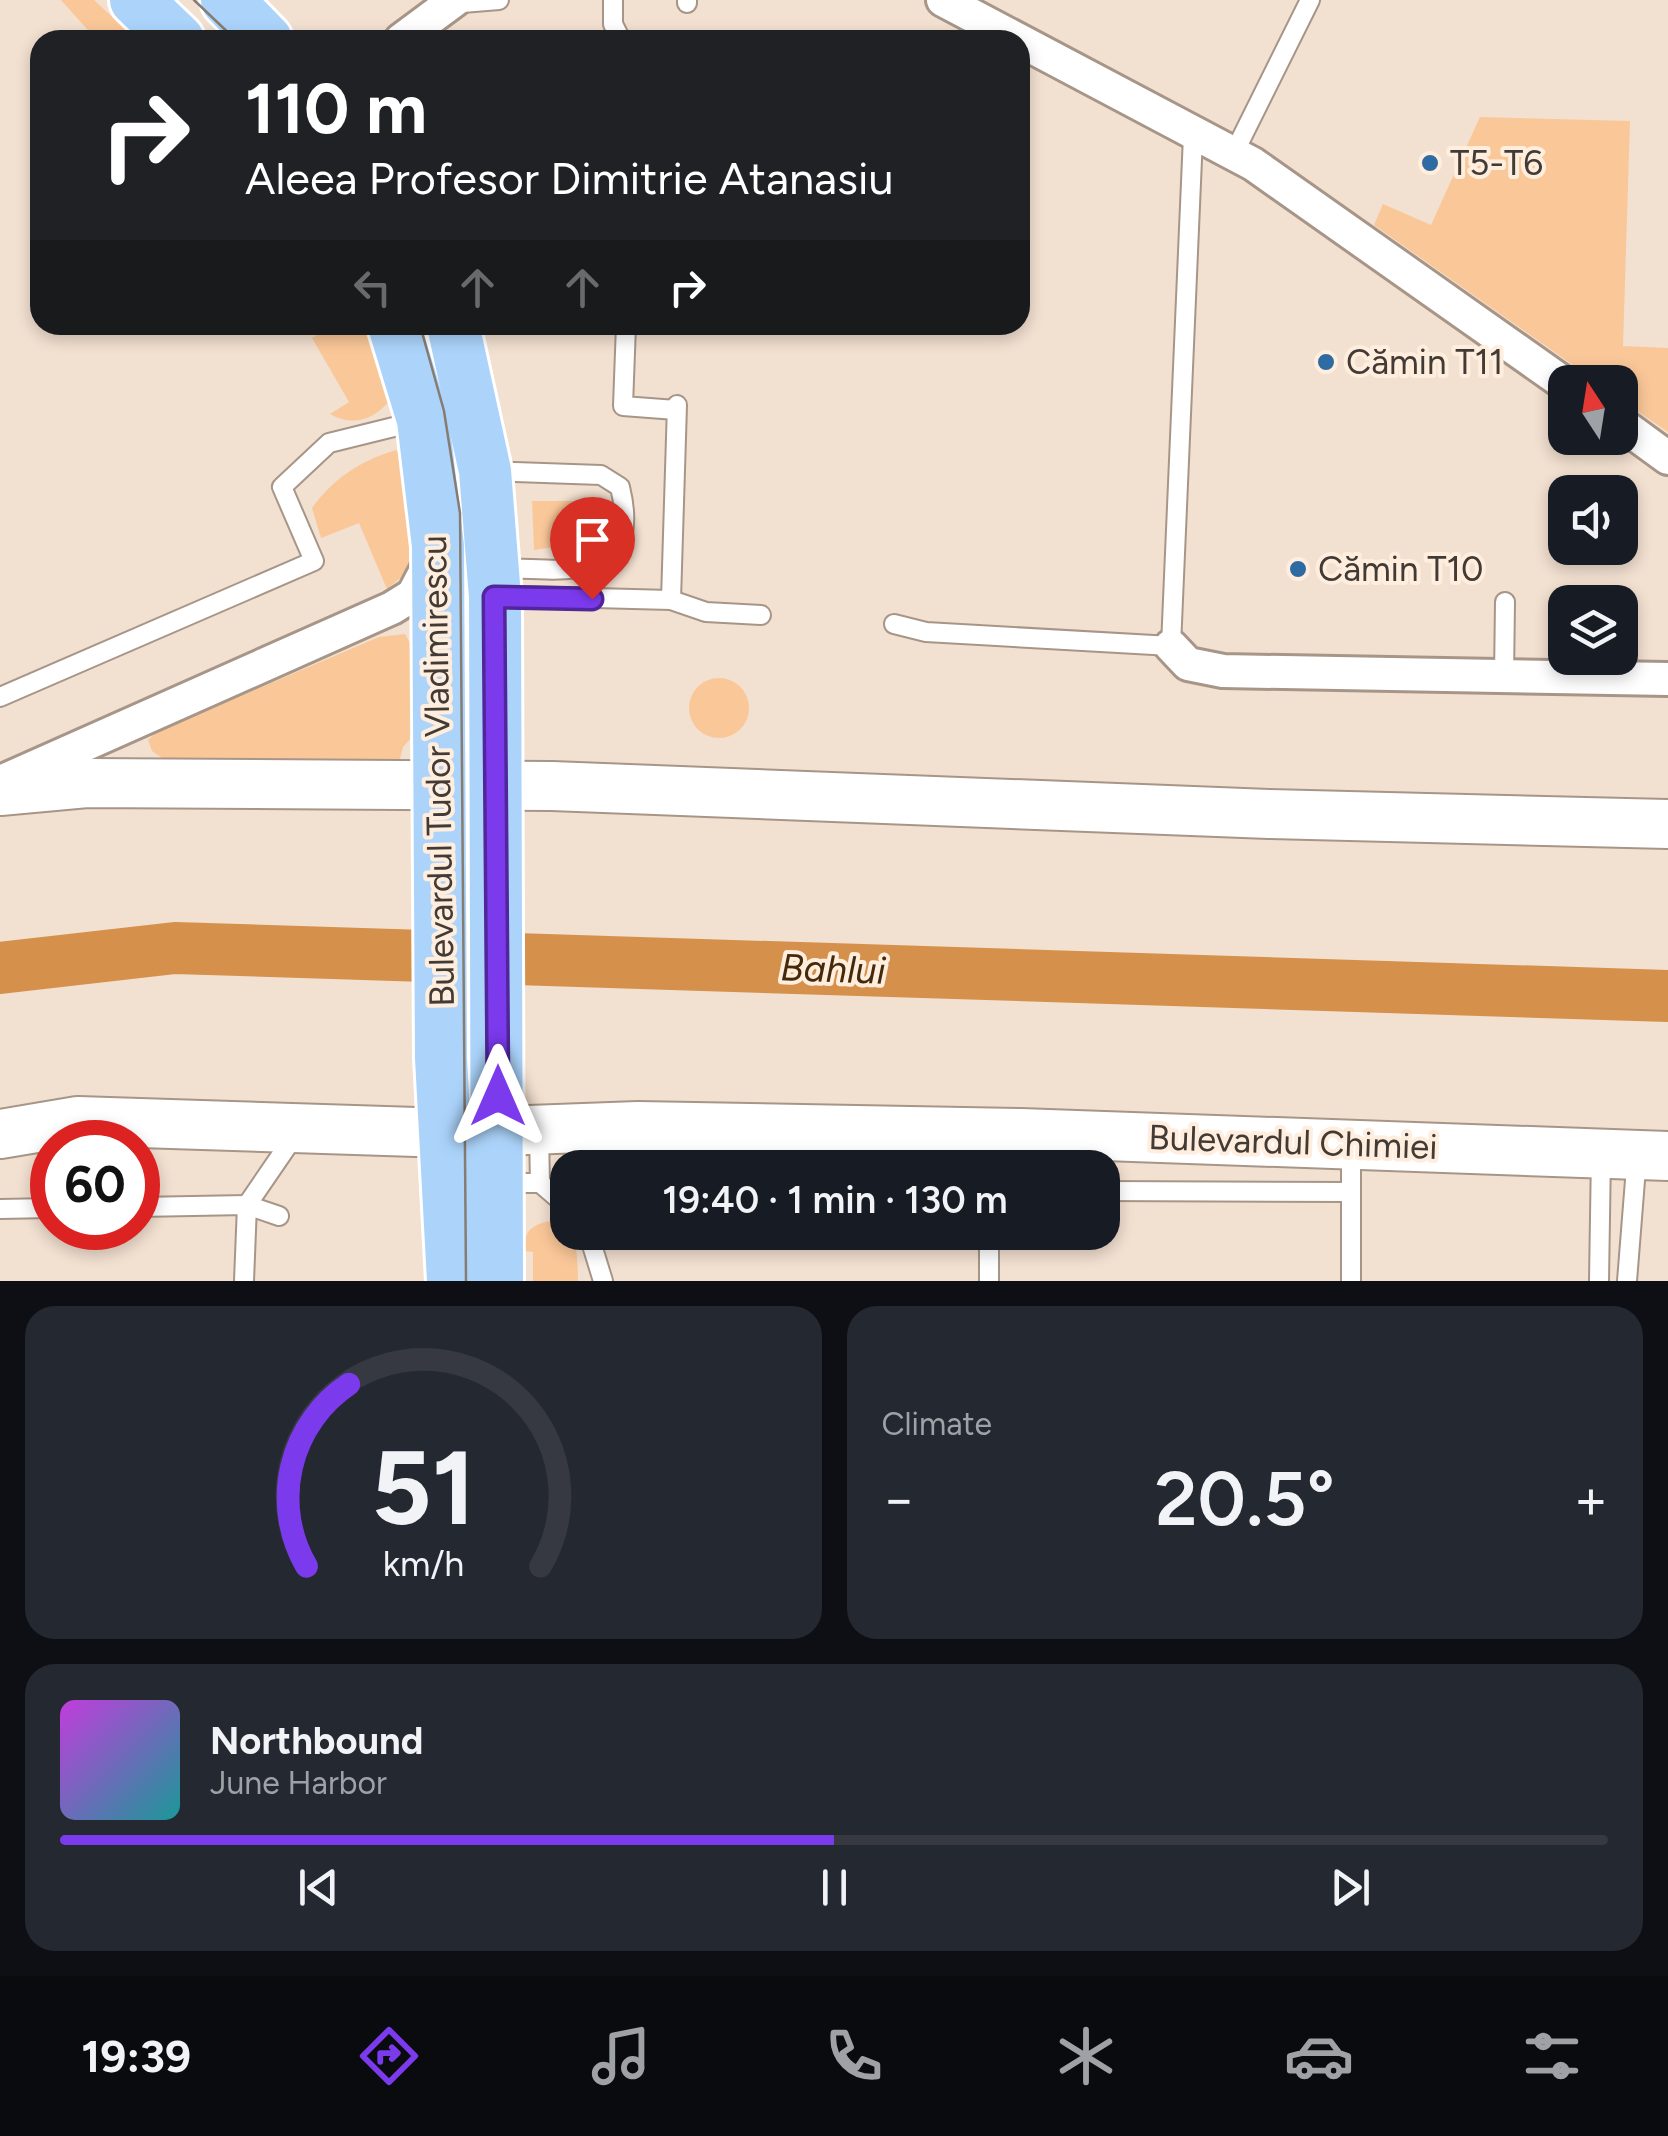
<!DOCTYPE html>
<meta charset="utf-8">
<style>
:root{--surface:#171b24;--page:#242831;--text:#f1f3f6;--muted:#9ea1a6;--line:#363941;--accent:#7c3aed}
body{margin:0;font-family:Figtree,sans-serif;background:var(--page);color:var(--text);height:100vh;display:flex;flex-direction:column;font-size:38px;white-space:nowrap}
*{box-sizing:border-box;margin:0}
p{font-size:32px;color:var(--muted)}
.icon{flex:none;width:55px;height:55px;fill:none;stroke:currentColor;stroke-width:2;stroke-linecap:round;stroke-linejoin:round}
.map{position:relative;height:1281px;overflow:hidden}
.drawer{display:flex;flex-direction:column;gap:25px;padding:25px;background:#0d0f14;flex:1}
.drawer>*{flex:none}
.banner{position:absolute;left:30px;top:30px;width:1000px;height:305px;border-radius:30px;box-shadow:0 5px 15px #0003;background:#202124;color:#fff;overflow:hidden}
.needle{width:65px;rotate:348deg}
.fabs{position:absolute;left:1548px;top:365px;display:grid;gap:20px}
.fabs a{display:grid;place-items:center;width:90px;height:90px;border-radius:20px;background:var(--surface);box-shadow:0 5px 15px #0003;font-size:50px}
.speed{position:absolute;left:30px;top:1120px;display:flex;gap:20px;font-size:50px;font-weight:700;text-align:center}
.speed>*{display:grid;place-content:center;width:130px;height:130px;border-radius:50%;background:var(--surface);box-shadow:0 5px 15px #0003;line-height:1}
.speed .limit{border:15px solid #d22;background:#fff;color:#111}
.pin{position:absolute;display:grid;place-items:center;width:85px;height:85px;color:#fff;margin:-102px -42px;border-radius:50% 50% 50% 0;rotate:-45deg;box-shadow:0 0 10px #0007}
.pin .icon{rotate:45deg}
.me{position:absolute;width:110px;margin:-55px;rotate:0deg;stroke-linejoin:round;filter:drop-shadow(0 0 8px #0008)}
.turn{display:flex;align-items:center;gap:35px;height:210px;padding:0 50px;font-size:45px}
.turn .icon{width:130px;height:130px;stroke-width:2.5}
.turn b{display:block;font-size:70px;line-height:85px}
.lanes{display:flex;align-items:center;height:95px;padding:0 50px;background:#0003;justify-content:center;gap:50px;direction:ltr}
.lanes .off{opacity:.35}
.big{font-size:75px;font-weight:600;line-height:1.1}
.drawer .card{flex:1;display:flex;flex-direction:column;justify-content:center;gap:15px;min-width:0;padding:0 35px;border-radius:30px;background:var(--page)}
.drawer .dial{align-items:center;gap:0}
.dial svg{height:260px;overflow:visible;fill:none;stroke:var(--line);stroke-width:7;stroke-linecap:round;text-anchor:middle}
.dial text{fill:var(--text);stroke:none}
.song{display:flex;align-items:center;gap:30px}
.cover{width:120px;height:120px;border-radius:15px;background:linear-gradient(135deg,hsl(290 70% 55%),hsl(180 70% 35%))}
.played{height:10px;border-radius:5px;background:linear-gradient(90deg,var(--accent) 50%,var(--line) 50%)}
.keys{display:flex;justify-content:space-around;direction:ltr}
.heat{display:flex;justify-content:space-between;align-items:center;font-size:55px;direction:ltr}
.drawer .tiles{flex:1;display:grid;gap:25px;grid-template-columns:1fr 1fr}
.card:last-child{grid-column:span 2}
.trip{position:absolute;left:550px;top:1150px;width:570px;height:100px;border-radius:30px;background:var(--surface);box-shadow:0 5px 15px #0003;font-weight:600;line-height:100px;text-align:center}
.tabs{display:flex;height:160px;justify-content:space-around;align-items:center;background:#090b0e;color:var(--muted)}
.tabs .icon{width:70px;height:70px}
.tabs .on{color:var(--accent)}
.tabs b{font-size:45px;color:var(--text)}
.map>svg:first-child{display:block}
</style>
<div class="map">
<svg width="1668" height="1281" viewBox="0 0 1668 1281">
<rect width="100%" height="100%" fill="#f2e0d0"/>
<!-- green -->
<g fill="#fac798">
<path d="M61,0H94L137,40H97Z"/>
<path d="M1480,117L1630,121L1623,346L1668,348V432L1620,399V382H1597L1374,225L1383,204L1431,225Z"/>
<path d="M334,325H363L390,400C374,420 353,427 330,414L349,402L312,338Z"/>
<path d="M396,450L404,458L413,557L404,575L387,589L359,523L321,538L312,508C334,478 360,461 396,450Z"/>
<path d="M532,501H589L599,512L596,541L534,550Z"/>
<path d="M405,634L411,645L413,736L403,747L399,763L165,760L152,751L148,740L158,731L379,637Z"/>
<circle cx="719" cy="708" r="30"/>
<path d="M608,1157H645L644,1167H583Z"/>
<path d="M759,1163L965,1167H752Z"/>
<path d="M550,1221C580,1231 577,1252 578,1281H533V1252L524,1251C524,1231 531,1225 550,1221Z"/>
</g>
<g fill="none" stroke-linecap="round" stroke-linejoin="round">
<!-- river -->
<path stroke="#d5904b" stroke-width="52" d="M0,968L175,948L1668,996"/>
<defs>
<g id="service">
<path d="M613,0V24L621,40"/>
<path d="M687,0V3"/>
<path d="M450,4L499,0"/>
<path d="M1233,155L1310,0"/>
<path d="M626,325L623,406L676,410"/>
<path d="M488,471L601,475L620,487C644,586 564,569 496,568"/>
<path d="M444,594L671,600L706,612L761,615"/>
<path d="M671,600L677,405"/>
<path d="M894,624L926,632L1171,646L1193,136"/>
<path d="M1504,676L1505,602"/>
<path d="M0,697L314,561L282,487L329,443L418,421"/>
<path d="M539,1133L540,1183"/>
<path d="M1021,1168V1134"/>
<path d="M503,1183H540L568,1207"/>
<path d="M1102,1191L1351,1192"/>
<path d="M138,1207L247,1205L279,1216"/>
<path d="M0,1209L52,1208"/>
<path d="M588,1232L603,1281"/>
<path d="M989,1232V1281"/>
<path d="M244,1281L247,1205L297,1132"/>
<path d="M1351,1281V1148"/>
<path d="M1599,1281L1601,1154"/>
<path d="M1627,1281L1637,1155"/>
</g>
<g id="minor">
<path d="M943,0L1253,164L1565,384"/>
<path d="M401,40L455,0"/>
<path d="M1620,423L1668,458"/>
<path d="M1171,646L1188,664L1223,671L1668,679"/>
<path d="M3,781L392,608L413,595L432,559"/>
</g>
<g id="secondary">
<path d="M0,791L87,783L552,786L1269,814L1668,824"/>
<path d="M0,1134L78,1121L447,1133L638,1126L1021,1133L1668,1156"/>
</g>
<g id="primary">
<path d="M136,0L178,40"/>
<path d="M227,0L266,40"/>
<path d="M394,325L423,420L438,546L441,1058L453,1281"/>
<path d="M453,325L485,471L495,597L497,1281"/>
</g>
</defs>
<!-- service casing -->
<use href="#service" stroke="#a79688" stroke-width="22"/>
<!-- minor casing -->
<use href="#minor" stroke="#a79688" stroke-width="38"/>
<!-- secondary casing -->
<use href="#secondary" stroke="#a79688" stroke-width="52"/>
<!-- primary casing -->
<use href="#primary" stroke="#fff" stroke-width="58"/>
<!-- service -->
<use href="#service" stroke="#fff" stroke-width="18"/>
<!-- minor -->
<use href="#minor" stroke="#fff" stroke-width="32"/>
<!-- secondary -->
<use href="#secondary" stroke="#fff" stroke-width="48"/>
<!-- primary -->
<use href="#primary" stroke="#acd4fb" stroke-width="52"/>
<!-- tram -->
<g stroke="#877c72" stroke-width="2.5">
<path d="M194,0L236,40"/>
<path d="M420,325L444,411L460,513L466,1281"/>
</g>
</g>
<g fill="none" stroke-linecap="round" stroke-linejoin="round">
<defs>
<path id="route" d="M498,1096L494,597L592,599"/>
</defs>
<!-- route casing -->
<use href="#route" stroke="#51269a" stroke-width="25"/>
<!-- route -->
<use href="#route" stroke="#7c3aed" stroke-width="18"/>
</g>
<!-- markers -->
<g fill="#2f6ba3" stroke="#ffeddd" stroke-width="4">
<circle cx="1430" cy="163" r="10"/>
<circle cx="1326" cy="362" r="10"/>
<circle cx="1298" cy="569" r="10"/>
</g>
<g text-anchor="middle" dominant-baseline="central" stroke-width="8" stroke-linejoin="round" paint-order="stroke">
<!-- poi labels -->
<g font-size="35" fill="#423b35" stroke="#ffeddd" text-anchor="start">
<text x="1450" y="163">T5-T6</text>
<text x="1346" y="362">Cămin T11</text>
<text x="1318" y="569">Cămin T10</text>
</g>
<!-- street labels -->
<g font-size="35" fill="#423b35" stroke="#ffeddd">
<text transform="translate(438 771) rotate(-91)">Bulevardul Tudor Vladimirescu</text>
<text transform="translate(1293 1142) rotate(2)">Bulevardul Chimiei</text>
</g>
<!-- water labels -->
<g font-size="38" font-style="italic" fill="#45290b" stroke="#ffeddd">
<text transform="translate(833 969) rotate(2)">Bahlui</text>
</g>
</g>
</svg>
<div class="fabs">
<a><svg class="needle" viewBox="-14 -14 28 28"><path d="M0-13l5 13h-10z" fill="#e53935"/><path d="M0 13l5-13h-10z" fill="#9ea1a6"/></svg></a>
<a><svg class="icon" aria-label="sound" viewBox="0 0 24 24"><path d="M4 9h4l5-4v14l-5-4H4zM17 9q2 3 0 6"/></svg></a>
<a><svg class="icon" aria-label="layers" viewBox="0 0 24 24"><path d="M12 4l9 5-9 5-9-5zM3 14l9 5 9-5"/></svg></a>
</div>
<div class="speed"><div class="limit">60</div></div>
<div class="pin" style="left:592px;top:599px;background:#d93025"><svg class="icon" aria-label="arrive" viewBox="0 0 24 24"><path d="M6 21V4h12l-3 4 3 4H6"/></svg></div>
<svg class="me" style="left:498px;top:1096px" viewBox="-20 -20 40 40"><path d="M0-17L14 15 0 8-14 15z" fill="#7c3aed" stroke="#fff" stroke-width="4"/></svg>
<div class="trip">19:40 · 1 min · 130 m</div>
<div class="banner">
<div class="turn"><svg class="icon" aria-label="right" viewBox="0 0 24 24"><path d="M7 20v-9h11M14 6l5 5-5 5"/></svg><div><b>110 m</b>Aleea Profesor Dimitrie Atanasiu</div></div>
<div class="lanes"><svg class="icon off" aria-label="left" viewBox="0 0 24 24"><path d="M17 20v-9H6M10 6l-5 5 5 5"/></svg><svg class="icon off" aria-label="ahead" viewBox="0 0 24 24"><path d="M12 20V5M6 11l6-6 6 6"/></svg><svg class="icon off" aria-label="ahead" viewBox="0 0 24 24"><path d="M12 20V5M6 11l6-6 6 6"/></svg><svg class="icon" aria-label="right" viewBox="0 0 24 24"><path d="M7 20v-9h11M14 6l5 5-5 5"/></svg></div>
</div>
</div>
<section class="drawer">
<div class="tiles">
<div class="card dial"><svg viewBox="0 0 100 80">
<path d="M14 69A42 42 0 1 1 86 69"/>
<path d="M14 69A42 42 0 0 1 27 13" stroke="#7c3aed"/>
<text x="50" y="56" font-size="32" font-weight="700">51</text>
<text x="50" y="72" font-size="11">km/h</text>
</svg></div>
<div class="card"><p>Climate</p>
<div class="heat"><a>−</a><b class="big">20.5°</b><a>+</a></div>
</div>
<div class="card">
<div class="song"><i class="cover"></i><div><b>Northbound</b><p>June Harbor</p></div></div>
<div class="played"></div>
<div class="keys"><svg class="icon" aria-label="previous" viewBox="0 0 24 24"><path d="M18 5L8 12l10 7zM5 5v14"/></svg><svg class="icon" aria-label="pause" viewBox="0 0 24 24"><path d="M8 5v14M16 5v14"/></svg><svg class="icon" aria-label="next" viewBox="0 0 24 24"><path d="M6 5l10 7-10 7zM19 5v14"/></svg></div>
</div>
</div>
</section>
<nav class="tabs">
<b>19:39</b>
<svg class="icon on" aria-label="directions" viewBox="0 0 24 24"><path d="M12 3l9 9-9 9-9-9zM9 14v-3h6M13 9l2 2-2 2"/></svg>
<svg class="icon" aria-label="music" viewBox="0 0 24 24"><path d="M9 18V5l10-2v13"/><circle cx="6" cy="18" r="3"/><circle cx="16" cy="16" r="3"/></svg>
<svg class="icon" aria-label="phone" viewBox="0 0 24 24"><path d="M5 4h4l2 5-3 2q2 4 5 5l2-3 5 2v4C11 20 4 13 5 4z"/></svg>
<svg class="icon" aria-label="climate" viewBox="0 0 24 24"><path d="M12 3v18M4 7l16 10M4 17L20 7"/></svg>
<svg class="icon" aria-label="car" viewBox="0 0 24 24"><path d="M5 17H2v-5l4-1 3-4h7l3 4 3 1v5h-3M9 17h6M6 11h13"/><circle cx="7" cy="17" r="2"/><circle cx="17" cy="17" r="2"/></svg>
<svg class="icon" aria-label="filters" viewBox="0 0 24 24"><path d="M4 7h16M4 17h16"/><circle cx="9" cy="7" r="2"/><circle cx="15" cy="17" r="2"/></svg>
</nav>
